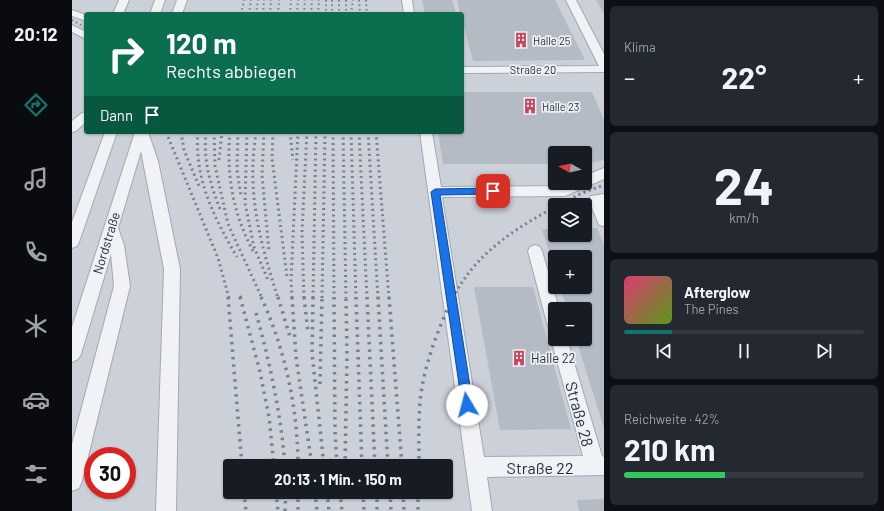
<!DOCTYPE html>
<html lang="de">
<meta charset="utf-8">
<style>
:root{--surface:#171b24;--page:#242831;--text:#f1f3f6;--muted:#9ea1a6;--line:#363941;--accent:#0f766e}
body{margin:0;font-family:Barlow,sans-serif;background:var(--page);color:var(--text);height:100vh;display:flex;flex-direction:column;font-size:15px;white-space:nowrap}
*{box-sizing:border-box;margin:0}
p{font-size:13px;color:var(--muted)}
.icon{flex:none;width:22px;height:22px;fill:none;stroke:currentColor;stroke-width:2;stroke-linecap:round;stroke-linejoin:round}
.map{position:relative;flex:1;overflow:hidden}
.details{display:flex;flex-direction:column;gap:6px;padding:6px;background:#0d0f14;width:280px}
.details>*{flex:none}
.guide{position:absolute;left:12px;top:12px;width:380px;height:122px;border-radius:4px;box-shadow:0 1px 3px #0004;background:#0b6e4f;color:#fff;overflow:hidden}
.needle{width:26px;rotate:278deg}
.tools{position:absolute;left:476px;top:146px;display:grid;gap:8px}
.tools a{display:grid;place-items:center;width:44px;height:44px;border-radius:4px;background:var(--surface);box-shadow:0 1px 3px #0004;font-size:20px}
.speed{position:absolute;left:12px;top:447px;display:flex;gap:8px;font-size:20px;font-weight:700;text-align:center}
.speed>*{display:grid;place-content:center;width:52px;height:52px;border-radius:50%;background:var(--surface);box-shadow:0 1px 3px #0004;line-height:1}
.speed .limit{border:6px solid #d22;background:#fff;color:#111}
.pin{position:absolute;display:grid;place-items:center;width:34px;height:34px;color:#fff;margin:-17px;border-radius:8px;box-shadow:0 2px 6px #0006}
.me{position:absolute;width:44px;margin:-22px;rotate:352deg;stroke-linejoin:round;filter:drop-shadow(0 0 3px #0008)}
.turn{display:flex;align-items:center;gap:14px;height:84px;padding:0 16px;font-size:18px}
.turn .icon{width:52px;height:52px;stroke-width:2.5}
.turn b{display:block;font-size:28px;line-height:34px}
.then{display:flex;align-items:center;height:38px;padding:0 16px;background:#0003;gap:8px;font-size:15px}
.big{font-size:30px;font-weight:700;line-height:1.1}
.details .tile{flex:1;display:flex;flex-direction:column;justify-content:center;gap:6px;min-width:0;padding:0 14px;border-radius:6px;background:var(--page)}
.details .dial{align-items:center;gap:0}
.dial b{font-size:52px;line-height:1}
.song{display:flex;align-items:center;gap:12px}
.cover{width:48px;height:48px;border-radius:6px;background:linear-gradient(135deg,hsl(340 70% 55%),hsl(90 70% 35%))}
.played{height:4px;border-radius:2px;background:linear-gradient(90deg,var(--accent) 20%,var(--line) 20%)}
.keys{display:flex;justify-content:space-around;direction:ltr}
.heat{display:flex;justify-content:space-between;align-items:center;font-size:22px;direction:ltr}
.charge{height:6px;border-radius:3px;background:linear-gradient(90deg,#34c759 42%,var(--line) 0)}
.trip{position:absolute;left:151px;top:459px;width:230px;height:40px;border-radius:4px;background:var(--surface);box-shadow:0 1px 3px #0004;font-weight:700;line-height:40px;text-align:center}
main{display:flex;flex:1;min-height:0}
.menu{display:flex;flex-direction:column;width:72px;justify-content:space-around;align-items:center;background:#090b0e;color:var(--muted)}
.menu .icon{width:28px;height:28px}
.menu .active{color:var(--accent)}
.menu b{font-size:18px;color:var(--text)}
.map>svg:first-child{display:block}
</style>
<main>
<nav class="menu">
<b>20:12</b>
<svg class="icon active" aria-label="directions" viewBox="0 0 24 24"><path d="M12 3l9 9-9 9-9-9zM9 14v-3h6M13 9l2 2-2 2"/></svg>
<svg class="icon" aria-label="music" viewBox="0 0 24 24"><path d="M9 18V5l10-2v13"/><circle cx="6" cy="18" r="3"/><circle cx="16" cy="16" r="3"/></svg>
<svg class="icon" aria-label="phone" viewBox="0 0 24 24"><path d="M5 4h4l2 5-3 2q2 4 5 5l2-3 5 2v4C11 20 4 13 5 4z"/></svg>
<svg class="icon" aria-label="climate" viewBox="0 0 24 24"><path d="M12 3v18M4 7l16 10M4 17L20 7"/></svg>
<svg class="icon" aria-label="car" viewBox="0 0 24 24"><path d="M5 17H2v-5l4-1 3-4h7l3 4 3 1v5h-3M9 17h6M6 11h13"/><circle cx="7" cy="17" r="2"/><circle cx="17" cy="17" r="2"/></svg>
<svg class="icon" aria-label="filters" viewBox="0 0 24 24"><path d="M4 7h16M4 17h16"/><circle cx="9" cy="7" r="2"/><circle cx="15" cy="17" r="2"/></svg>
</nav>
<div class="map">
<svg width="532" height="511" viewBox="0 0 532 511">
<rect width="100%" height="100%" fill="#dde1e7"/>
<!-- built -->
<path fill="#ccd0d9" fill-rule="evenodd" d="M0,0H532V511H0ZM14,14H390V132H14ZM483,153H513V183H483ZM483,205H513V235H483ZM483,257H513V287H483ZM483,309H513V339H483ZM21,456H55V490H21ZM158,466H374V492H158Z"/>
<!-- building -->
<g fill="#b5bbc4">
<path d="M350,0H380L384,14H353Z"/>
<path d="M385,0H483L513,60L401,61L390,20V14H388Z"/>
<path d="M524,0H532V14Z"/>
<path d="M390,92H520L532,120V160L513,164V153H483V164H371L366,132H390Z"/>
<path d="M513,228H525L532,245V428L504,339H513V309H495L488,287H513V257H483V270L470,229H483V235H513Z"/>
<path d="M402,287H461L499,429L428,430Z"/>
<path d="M532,499V511H507L505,500Z"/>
</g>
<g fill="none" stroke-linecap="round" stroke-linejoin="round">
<defs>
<g id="minor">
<path d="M47,0H57L51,14H41Z"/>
<path d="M83,0H93L88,14H78Z"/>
<path d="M105,0H115L110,14H100Z"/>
<path d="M330,0H340L342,14H332Z"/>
<path d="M494,0H504L532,54V72L390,73V67L527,66Z"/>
<path d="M0,10L14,15V21L0,16Z"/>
<path d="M0,25L14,32V39L0,32Z"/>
<path d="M14,112V122L4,131L0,132V121L10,113Z"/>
<path d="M33,132H45L7,242L5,246L0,248V222Z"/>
<path d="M63,132H76L86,161L108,269L104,511H84L92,269L69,151L46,228L52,245L58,286L10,481L7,488L0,491V444L42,286L39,254L9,354L6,359L0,362V327Z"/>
<path d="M348,132H360L369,187L491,186L498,183H513V176L532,168V179L493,196L370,197L412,457L511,456L479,339L483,333V339H495L530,456L532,457V475L415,477L420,511H400Z"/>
<path d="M532,194V226L527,225L517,200L519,196Z"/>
<path d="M463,245L468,247L470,251L487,309H483V330L477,328L475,323L456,251L458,247Z"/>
</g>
</defs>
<!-- minor casing -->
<use href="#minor" stroke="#a3a8b1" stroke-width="2"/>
<!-- minor -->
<use href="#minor" fill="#f0f2f5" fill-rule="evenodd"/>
<!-- rail-far2 -->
<g stroke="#778190" stroke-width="2" stroke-dasharray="1.5 3" stroke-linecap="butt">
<path d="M254,0V14"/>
<path d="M260,0V14"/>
<path d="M267,0V14"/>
<path d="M274,0V14"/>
<path d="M287,0L288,14"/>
<path d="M294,0L295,14"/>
<path d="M169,14L172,0"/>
<path d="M177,14L179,0"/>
<path d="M184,14L186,0"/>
<path d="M191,14L192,0"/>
<path d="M198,14L199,0"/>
<path d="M206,14L207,0"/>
<path d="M218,14L219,0"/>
<path d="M225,14L226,0"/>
<path d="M232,14L233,0"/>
<path d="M239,14L240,0"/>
<path d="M246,14L247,0"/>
<path d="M279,14L281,0"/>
<path d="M0,20L14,28"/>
</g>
<!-- rail-far1 -->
<g stroke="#778190" stroke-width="3" stroke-dasharray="2 3.5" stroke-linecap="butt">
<path d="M94,132L146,258L157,298"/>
<path d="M109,132L112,150L127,186"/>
<path d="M126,132C122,178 142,218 165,257"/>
<path d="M134,132C131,159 138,184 148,209"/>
<path d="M142,132L143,166L156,224L190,298"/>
<path d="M158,132C154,175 161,213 181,251"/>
<path d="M166,132L165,170L169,196"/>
<path d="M175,132L173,203L182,247L196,280"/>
<path d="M184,132C182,148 180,165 181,181C182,221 194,261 206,298"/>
<path d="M192,132L190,175L197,251"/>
<path d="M201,132L200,158L215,277"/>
<path d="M218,132L221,160"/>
<path d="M261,132L262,298"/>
<path d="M271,132L274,298"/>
<path d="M279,132L284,298"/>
<path d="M287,132L295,298"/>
<path d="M296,132L306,298"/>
<path d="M304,132L317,298"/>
<path d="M147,160L150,132"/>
<path d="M487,205L510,193L532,185"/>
<path d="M168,296L169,298"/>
<path d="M220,298L219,280L226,132"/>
<path d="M232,298L230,232L235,132"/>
<path d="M241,298L244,132"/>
<path d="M250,298L253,132"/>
<path d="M381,298C402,255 442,229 483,207"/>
</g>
<!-- rail -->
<g stroke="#778190" stroke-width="3.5" stroke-dasharray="2.5 5" stroke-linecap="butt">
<path d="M156,297L170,466"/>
<path d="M168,297L188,372L197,417L202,466"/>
<path d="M189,297C213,349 226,409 226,466"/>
<path d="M206,297L218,337"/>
<path d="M220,297L224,357L240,466"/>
<path d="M232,297L236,332"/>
<path d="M241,297L240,353L252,466"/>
<path d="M262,297L263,431L265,466"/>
<path d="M284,297L290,466"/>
<path d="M295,297L303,466"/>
<path d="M306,297L316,466"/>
<path d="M317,297L330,466"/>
<path d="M184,313C198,363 209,414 213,466"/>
<path d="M248,384L250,297"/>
<path d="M273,466L275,356L274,297"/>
<path d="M347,466C347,442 346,417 349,393C354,360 367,327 381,297"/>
<path d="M172,492L174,511"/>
<path d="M204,492L206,511"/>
<path d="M226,492V511"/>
<path d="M243,492L245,511"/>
<path d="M255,492L257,511"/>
<path d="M268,492L270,511"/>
<path d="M291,492L292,511"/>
<path d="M305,492V511"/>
<path d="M318,492L319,511"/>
<path d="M331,492L332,511"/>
<path d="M346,492V511"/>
<path d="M213,511L214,492"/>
</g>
</g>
<!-- route -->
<path fill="#1a73e8" stroke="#114b97" d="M421,188L425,191L421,194L368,195L401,405L399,409L395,411L391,409L390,405L359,192L363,189Z"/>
<!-- icons -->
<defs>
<symbol id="building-bare" viewBox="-9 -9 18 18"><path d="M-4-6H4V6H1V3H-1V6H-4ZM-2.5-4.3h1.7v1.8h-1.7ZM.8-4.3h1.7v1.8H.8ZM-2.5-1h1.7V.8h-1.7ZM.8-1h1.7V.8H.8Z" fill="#cb445a" stroke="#edf0f5" stroke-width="2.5" paint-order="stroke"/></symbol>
</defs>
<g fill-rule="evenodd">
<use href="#building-bare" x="438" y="29" width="22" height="22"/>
<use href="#building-bare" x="447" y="95" width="22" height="22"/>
<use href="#building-bare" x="436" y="347" width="22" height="22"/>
</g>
<g text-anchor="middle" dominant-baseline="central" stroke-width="3.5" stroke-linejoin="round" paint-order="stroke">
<!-- far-poi labels -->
<g font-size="11" fill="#272f3d" stroke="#edf0f5" text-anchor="start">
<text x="461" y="40">Halle 25</text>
<text x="470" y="106">Halle 23</text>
</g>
<!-- far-street labels -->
<g font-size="11" fill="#272f3d" stroke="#edf0f5">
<text x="461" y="69">Straße 20</text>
</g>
<!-- street labels -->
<g font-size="13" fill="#272f3d" stroke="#edf0f5">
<text transform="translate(34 243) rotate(-73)">Nordstraße</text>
</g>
<!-- poi labels -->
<g font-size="13" fill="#272f3d" stroke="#edf0f5" text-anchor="start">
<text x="459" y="358">Halle 22</text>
</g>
<!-- near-street labels -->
<g font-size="16" fill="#272f3d" stroke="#edf0f5">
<text transform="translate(508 414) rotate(75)">Straße 28</text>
<text x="468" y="467">Straße 22</text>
</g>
</g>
</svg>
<div class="tools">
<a><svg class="needle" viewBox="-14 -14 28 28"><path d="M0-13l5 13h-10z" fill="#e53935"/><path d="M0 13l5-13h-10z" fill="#9ea1a6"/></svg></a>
<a><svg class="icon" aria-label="layers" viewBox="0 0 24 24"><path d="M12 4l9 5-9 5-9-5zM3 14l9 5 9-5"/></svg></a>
<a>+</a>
<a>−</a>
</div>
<div class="speed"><div class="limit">30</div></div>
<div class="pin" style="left:421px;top:191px;background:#d93025"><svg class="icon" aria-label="arrive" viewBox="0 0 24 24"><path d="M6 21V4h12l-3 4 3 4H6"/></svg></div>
<svg class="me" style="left:395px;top:405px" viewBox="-20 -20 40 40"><circle r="19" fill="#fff"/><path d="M0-13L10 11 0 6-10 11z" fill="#1a73e8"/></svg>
<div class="trip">20:13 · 1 Min. · 150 m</div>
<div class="guide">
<div class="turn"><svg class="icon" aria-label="right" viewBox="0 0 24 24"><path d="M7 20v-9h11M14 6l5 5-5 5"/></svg><div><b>120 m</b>Rechts abbiegen</div></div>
<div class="then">Dann<svg class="icon" aria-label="arrive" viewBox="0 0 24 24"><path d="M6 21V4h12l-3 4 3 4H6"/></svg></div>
</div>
</div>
<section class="details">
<div class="tile"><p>Klima</p>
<div class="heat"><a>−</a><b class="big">22°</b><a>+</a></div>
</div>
<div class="tile dial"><b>24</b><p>km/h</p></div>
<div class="tile">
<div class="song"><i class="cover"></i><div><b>Afterglow</b><p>The Pines</p></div></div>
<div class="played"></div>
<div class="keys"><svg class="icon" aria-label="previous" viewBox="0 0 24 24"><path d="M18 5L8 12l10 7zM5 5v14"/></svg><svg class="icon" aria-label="pause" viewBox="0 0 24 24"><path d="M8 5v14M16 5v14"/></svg><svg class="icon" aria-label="next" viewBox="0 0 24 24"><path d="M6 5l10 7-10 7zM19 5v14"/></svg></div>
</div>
<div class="tile"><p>Reichweite · 42%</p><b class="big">210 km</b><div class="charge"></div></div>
</section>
</main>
